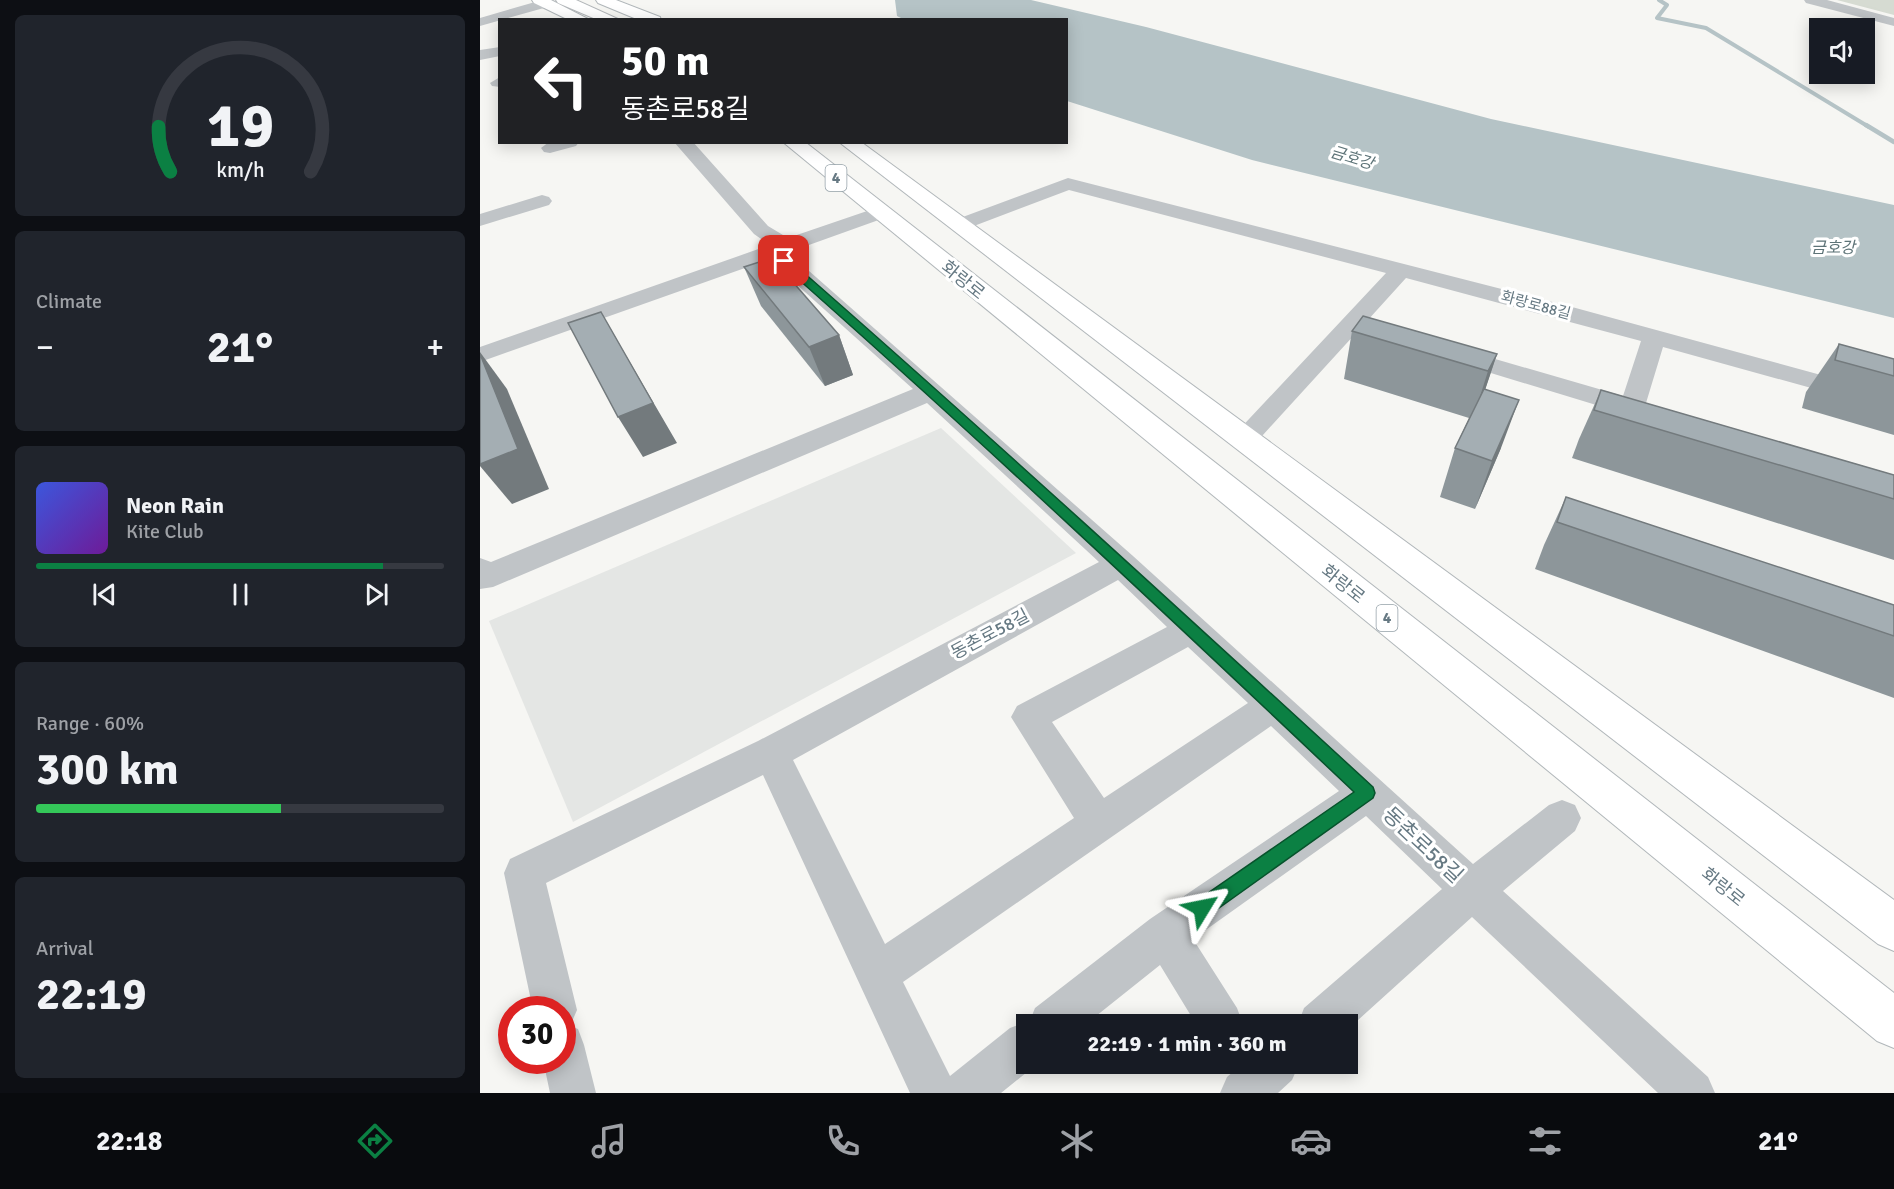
<!DOCTYPE html>
<meta charset="utf-8">
<style>
:root{--surface:#171b24;--page:#20242c;--text:#f1f3f6;--muted:#9ea1a6;--line:#363941;--accent:#0b8043}
body{margin:0;font-family:Signika,"Noto Sans KR",sans-serif;background:var(--page);color:var(--text);height:100vh;display:flex;flex-direction:column;font-size:22px;white-space:nowrap}
*{box-sizing:border-box;margin:0}
p{font-size:20px;color:var(--muted)}
.icon{flex:none;width:33px;height:33px;fill:none;stroke:currentColor;stroke-width:2;stroke-linecap:round;stroke-linejoin:round}
.map{position:relative;flex:1;overflow:hidden}
.drawer{display:flex;flex-direction:column;gap:15px;padding:15px;background:#0d0f14;width:480px}
.drawer>*{flex:none}
.top-card{position:absolute;left:18px;top:18px;width:570px;height:126px;border-radius:0px;box-shadow:0 3px 15px #0003;background:#202124;color:#fff;overflow:hidden}
.tools{position:absolute;left:1329px;top:18px;display:grid;gap:12px}
.tools a{display:grid;place-items:center;width:66px;height:66px;border-radius:0px;background:var(--surface);box-shadow:0 3px 15px #0003;font-size:30px}
.speed{position:absolute;left:18px;top:996px;display:flex;gap:12px;font-size:30px;font-weight:700;text-align:center}
.speed>*{display:grid;place-content:center;width:78px;height:78px;border-radius:50%;background:var(--surface);box-shadow:0 3px 15px #0003;line-height:1}
.speed .limit{border:9px solid #d22;background:#fff;color:#111}
.pin{position:absolute;display:grid;place-items:center;width:51px;height:51px;color:#fff;margin:-26px;border-radius:12px;box-shadow:0 3px 9px #0006}
.me{position:absolute;width:66px;margin:-33px;rotate:55deg;stroke-linejoin:round;filter:drop-shadow(0 0 4px #0008)}
.turn{display:flex;align-items:center;gap:21px;height:126px;padding:0 24px;font-size:27px}
.turn .icon{width:78px;height:78px;stroke-width:2.5}
.turn b{display:block;font-size:42px;line-height:51px}
.big{font-size:45px;font-weight:700;line-height:1.1}
.drawer .tile{flex:1;display:flex;flex-direction:column;justify-content:center;gap:9px;min-width:0;padding:0 21px;border-radius:9px;background:var(--page)}
.drawer .dial{align-items:center;gap:0}
.dial svg{height:156px;overflow:visible;fill:none;stroke:var(--line);stroke-width:7;stroke-linecap:round;text-anchor:middle}
.dial text{fill:var(--text);stroke:none}
.song{display:flex;align-items:center;gap:18px}
.cover{width:72px;height:72px;border-radius:9px;background:linear-gradient(135deg,hsl(230 70% 55%),hsl(280 70% 35%))}
.played{height:6px;border-radius:3px;background:linear-gradient(90deg,var(--accent) 85%,var(--line) 85%)}
.keys{display:flex;justify-content:space-around;direction:ltr}
.heat{display:flex;justify-content:space-between;align-items:center;font-size:33px;direction:ltr}
.charge{height:9px;border-radius:4px;background:linear-gradient(90deg,#34c759 60%,var(--line) 0)}
.trip{position:absolute;left:536px;top:1014px;width:342px;height:60px;border-radius:0px;background:var(--surface);box-shadow:0 3px 15px #0003;font-weight:700;line-height:60px;text-align:center}
.tabs{display:flex;height:96px;justify-content:space-around;align-items:center;background:#090b0e;color:var(--muted)}
.tabs .icon{width:42px;height:42px}
.tabs .selected{color:var(--accent)}
.tabs b{font-size:27px;color:var(--text)}
main{display:flex;flex:1;min-height:0}
.map>svg:first-child{display:block}
</style>
<main>
<section class="drawer">
<div class="tile dial"><svg viewBox="0 0 100 80">
<path d="M14 69A42 42 0 1 1 86 69"/>
<path d="M14 69A42 42 0 0 1 8 46" stroke="#0b8043"/>
<text x="50" y="56" font-size="32" font-weight="700">19</text>
<text x="50" y="72" font-size="11">km/h</text>
</svg></div>
<div class="tile"><p>Climate</p>
<div class="heat"><a>−</a><b class="big">21°</b><a>+</a></div>
</div>
<div class="tile">
<div class="song"><i class="cover"></i><div><b>Neon Rain</b><p>Kite Club</p></div></div>
<div class="played"></div>
<div class="keys"><svg class="icon" aria-label="previous" viewBox="0 0 24 24"><path d="M18 5L8 12l10 7zM5 5v14"/></svg><svg class="icon" aria-label="pause" viewBox="0 0 24 24"><path d="M8 5v14M16 5v14"/></svg><svg class="icon" aria-label="next" viewBox="0 0 24 24"><path d="M6 5l10 7-10 7zM19 5v14"/></svg></div>
</div>
<div class="tile"><p>Range · 60%</p><b class="big">300 km</b><div class="charge"></div></div>
<div class="tile"><p>Arrival</p><b class="big">22:19</b></div>
</section>
<div class="map">
<svg width="1414" height="1093" viewBox="0 0 1414 1093">
<rect width="100%" height="100%" fill="#f6f6f3"/>
<!-- built -->
<path fill="#e4e6e4" d="M461,428L596,553L93,822L9,621Z"/>
<!-- green -->
<path fill="#d6dbd2" d="M1357,0H1414V15Z"/>
<!-- water -->
<path fill="#b5c3c6" d="M415,0H551L666,27L1011,119L1414,205V318L772,160L587,101L586,20L423,19L417,16Z"/>
<g fill="none" stroke-linecap="round" stroke-linejoin="round">
<!-- stream-far1 -->
<path stroke="#b5c3c6" stroke-width="4" d="M1179,0L1187,5L1177,18L1226,28L1389,127"/>
<!-- stream -->
<path stroke="#b5c3c6" stroke-width="4.5" d="M1386,125L1414,142"/>
<defs>
<g id="major">
<path d="M52,0H71L110,20H89L54,3Z"/>
<path d="M116,0H136L180,17L181,20H159L118,3Z"/>
<path d="M303,142H325L1414,993V1048L1397,1041Z"/>
<path d="M359,142H381L1414,900V951L1398,944Z"/>
</g>
<path id="highway" d="M76,0H96L140,20H118L78,3Z"/>
</defs>
<!-- major casing -->
<use href="#major" stroke="#b1b7ba" stroke-width="2"/>
<!-- highway casing -->
<use href="#highway" stroke="#b3b7ba" stroke-width="2"/>
<!-- minor -->
<g fill="#c0c4c7" fill-rule="evenodd">
<path d="M62,0H71L73,3L71,6L0,26V18Z"/>
<path d="M1324,0H1347L1414,18V26L1326,3Z"/>
<path d="M20,47V56L0,60V50Z"/>
<path d="M20,77V87L12,86L10,83Z"/>
<path d="M69,142H99L96,146L70,153L64,152L61,148Z"/>
<path d="M194,142H213L288,226L308,238L393,209H407L410,213L407,217L301,255L312,256L653,556L993,864L1069,805L1082,800L1095,805L1101,818L1095,831L1023,891L1228,1077L1235,1093H1178L992,917L867,1030V1024H818L824,1008L962,889L886,816L713,939L757,1008L763,1024H716L680,965L606,1024H546V1064H557L521,1093H430L283,775L66,883L97,1010L90,1026L98,1029L104,1045L116,1093H70L63,1060H82V1010H53L24,873L30,859L278,741L619,562L447,403L13,587L0,589V558L11,562L433,389L296,266L293,261L296,257L0,362V347L290,245L274,234ZM638,580L687,627L537,706L531,717L594,818L405,944L313,760ZM708,647L768,703L624,798L572,722ZM791,726L859,791L670,919L555,1008L549,1023L546,1022L530,1028L470,1076L423,982Z"/>
<path d="M588,178L1092,307L1414,395V411L1183,347L1166,403L1171,409L1167,415L1158,417L1149,415L965,359L962,354L965,349L974,347L1143,396L1161,341L926,278L887,321L924,332L928,337L924,342L916,344L876,333L772,447L763,450L754,447L750,441L754,435L906,273L589,190L486,229H472L469,225L472,221Z"/>
<path d="M62,195L69,197L72,201L69,205L0,226V214Z"/>
<path d="M762,1064H819L812,1080L798,1093H740L747,1077Z"/>
</g>
<!-- major -->
<use href="#major" fill="#fff" fill-rule="evenodd"/>
<!-- highway -->
<use href="#highway" fill="#fff" fill-rule="evenodd"/>
</g>
<!-- wall -->
<g fill="#8d969a">
<path d="M264,267L359,335L373,375L345,386L281,306Z"/>
<path d="M872,331L1017,354L1005,390L1021,448L995,509L960,497L975,448L989,418L864,379Z"/>
<path d="M1359,344L1414,359V435L1322,408L1326,392Z"/>
<path d="M1121,390L1414,475V560L1092,458L1099,439Z"/>
<path d="M1086,497L1414,605V698L1055,569L1064,545Z"/>
</g>
<!-- shaded-wall -->
<g fill="#737a7d">
<path d="M121,312L144,352L197,443L163,457L138,417Z"/>
<path d="M359,335L373,375L345,386L329,347Z"/>
<path d="M0,352L27,389L69,489L32,504L0,466Z"/>
<path d="M1017,354L1001,402L993,419L1008,371Z"/>
<path d="M1039,400L1021,448L995,509L1012,461Z"/>
</g>
<!-- building -->
<g fill="#a4aeb3" stroke="#737a7d" stroke-width="1.5">
<path d="M292,258L359,335L329,347L264,267Z"/>
<path d="M121,312L173,403L138,417L88,323Z"/>
<path d="M883,316L1017,354L1008,371L872,331Z"/>
<path d="M1359,344L1414,359V376L1355,360Z"/>
<path d="M0,354L38,449L0,464Z"/>
<path d="M1004,389L1039,400L1012,461L975,448Z"/>
<path d="M1121,390L1414,475V499L1114,410Z"/>
<path d="M1086,497L1414,605V636L1077,522Z"/>
</g>
<!-- route -->
<path fill="#0b8043" stroke="#07532c" stroke-width="1.5" d="M300,258H307C505,431 699,609 893,787L895,793L893,798L729,915L722,917L715,915L713,908L715,902L874,792C685,613 495,435 300,263Z"/>
<g text-anchor="middle" dominant-baseline="central" stroke-width="6" stroke-linejoin="round" paint-order="stroke">
<!-- far-street labels -->
<g font-size="15" fill="#667983" stroke="#fff">
<text transform="translate(1056 305) rotate(15)">화랑로88길</text>
</g>
<!-- far-water labels -->
<g font-size="16" font-style="italic" fill="#5e7478" stroke="#fff">
<text transform="translate(872 158) rotate(17)">금호강</text>
<text x="1353" y="248">금호강</text>
</g>
<!-- shield labels -->
<g fill="#fff" stroke="#94a1a8" stroke-width="1.5">
<rect x="345.5" y="165" width="21" height="26" rx="4.5"/>
<rect x="896.5" y="605" width="21" height="26" rx="4.5"/>
</g>
<g font-size="16" font-weight="bold" fill="#667983">
<text x="356" y="178">4</text>
<text x="907" y="618">4</text>
</g>
<!-- street labels -->
<g font-size="18" fill="#667983" stroke="#fff">
<text transform="translate(483 280) rotate(39)">화랑로</text>
<text transform="translate(863 584) rotate(39)">화랑로</text>
<text transform="translate(510 634) rotate(-28)">동촌로58길</text>
<text transform="translate(1243 887) rotate(39)">화랑로</text>
</g>
<!-- near-street labels -->
<g font-size="21" fill="#667983" stroke="#fff">
<text transform="translate(943 845) rotate(43)">동촌로58길</text>
</g>
</g>
</svg>
<div class="tools">
<a><svg class="icon" aria-label="sound" viewBox="0 0 24 24"><path d="M4 9h4l5-4v14l-5-4H4zM17 9q2 3 0 6"/></svg></a>
</div>
<div class="speed"><div class="limit">30</div></div>
<div class="pin" style="left:304px;top:261px;background:#d93025"><svg class="icon" aria-label="arrive" viewBox="0 0 24 24"><path d="M6 21V4h12l-3 4 3 4H6"/></svg></div>
<svg class="me" style="left:722px;top:908px" viewBox="-20 -20 40 40"><path d="M0-17L14 15 0 8-14 15z" fill="#0b8043" stroke="#fff" stroke-width="4"/></svg>
<div class="trip">22:19 · 1 min · 360 m</div>
<div class="top-card">
<div class="turn"><svg class="icon" aria-label="left" viewBox="0 0 24 24"><path d="M17 20v-9H6M10 6l-5 5 5 5"/></svg><div><b>50 m</b>동촌로58길</div></div>
</div>
</div>
</main>
<nav class="tabs">
<b>22:18</b>
<svg class="icon selected" aria-label="directions" viewBox="0 0 24 24"><path d="M12 3l9 9-9 9-9-9zM9 14v-3h6M13 9l2 2-2 2"/></svg>
<svg class="icon" aria-label="music" viewBox="0 0 24 24"><path d="M9 18V5l10-2v13"/><circle cx="6" cy="18" r="3"/><circle cx="16" cy="16" r="3"/></svg>
<svg class="icon" aria-label="phone" viewBox="0 0 24 24"><path d="M5 4h4l2 5-3 2q2 4 5 5l2-3 5 2v4C11 20 4 13 5 4z"/></svg>
<svg class="icon" aria-label="climate" viewBox="0 0 24 24"><path d="M12 3v18M4 7l16 10M4 17L20 7"/></svg>
<svg class="icon" aria-label="car" viewBox="0 0 24 24"><path d="M5 17H2v-5l4-1 3-4h7l3 4 3 1v5h-3M9 17h6M6 11h13"/><circle cx="7" cy="17" r="2"/><circle cx="17" cy="17" r="2"/></svg>
<svg class="icon" aria-label="filters" viewBox="0 0 24 24"><path d="M4 7h16M4 17h16"/><circle cx="9" cy="7" r="2"/><circle cx="15" cy="17" r="2"/></svg>
<b>21°</b>
</nav>
